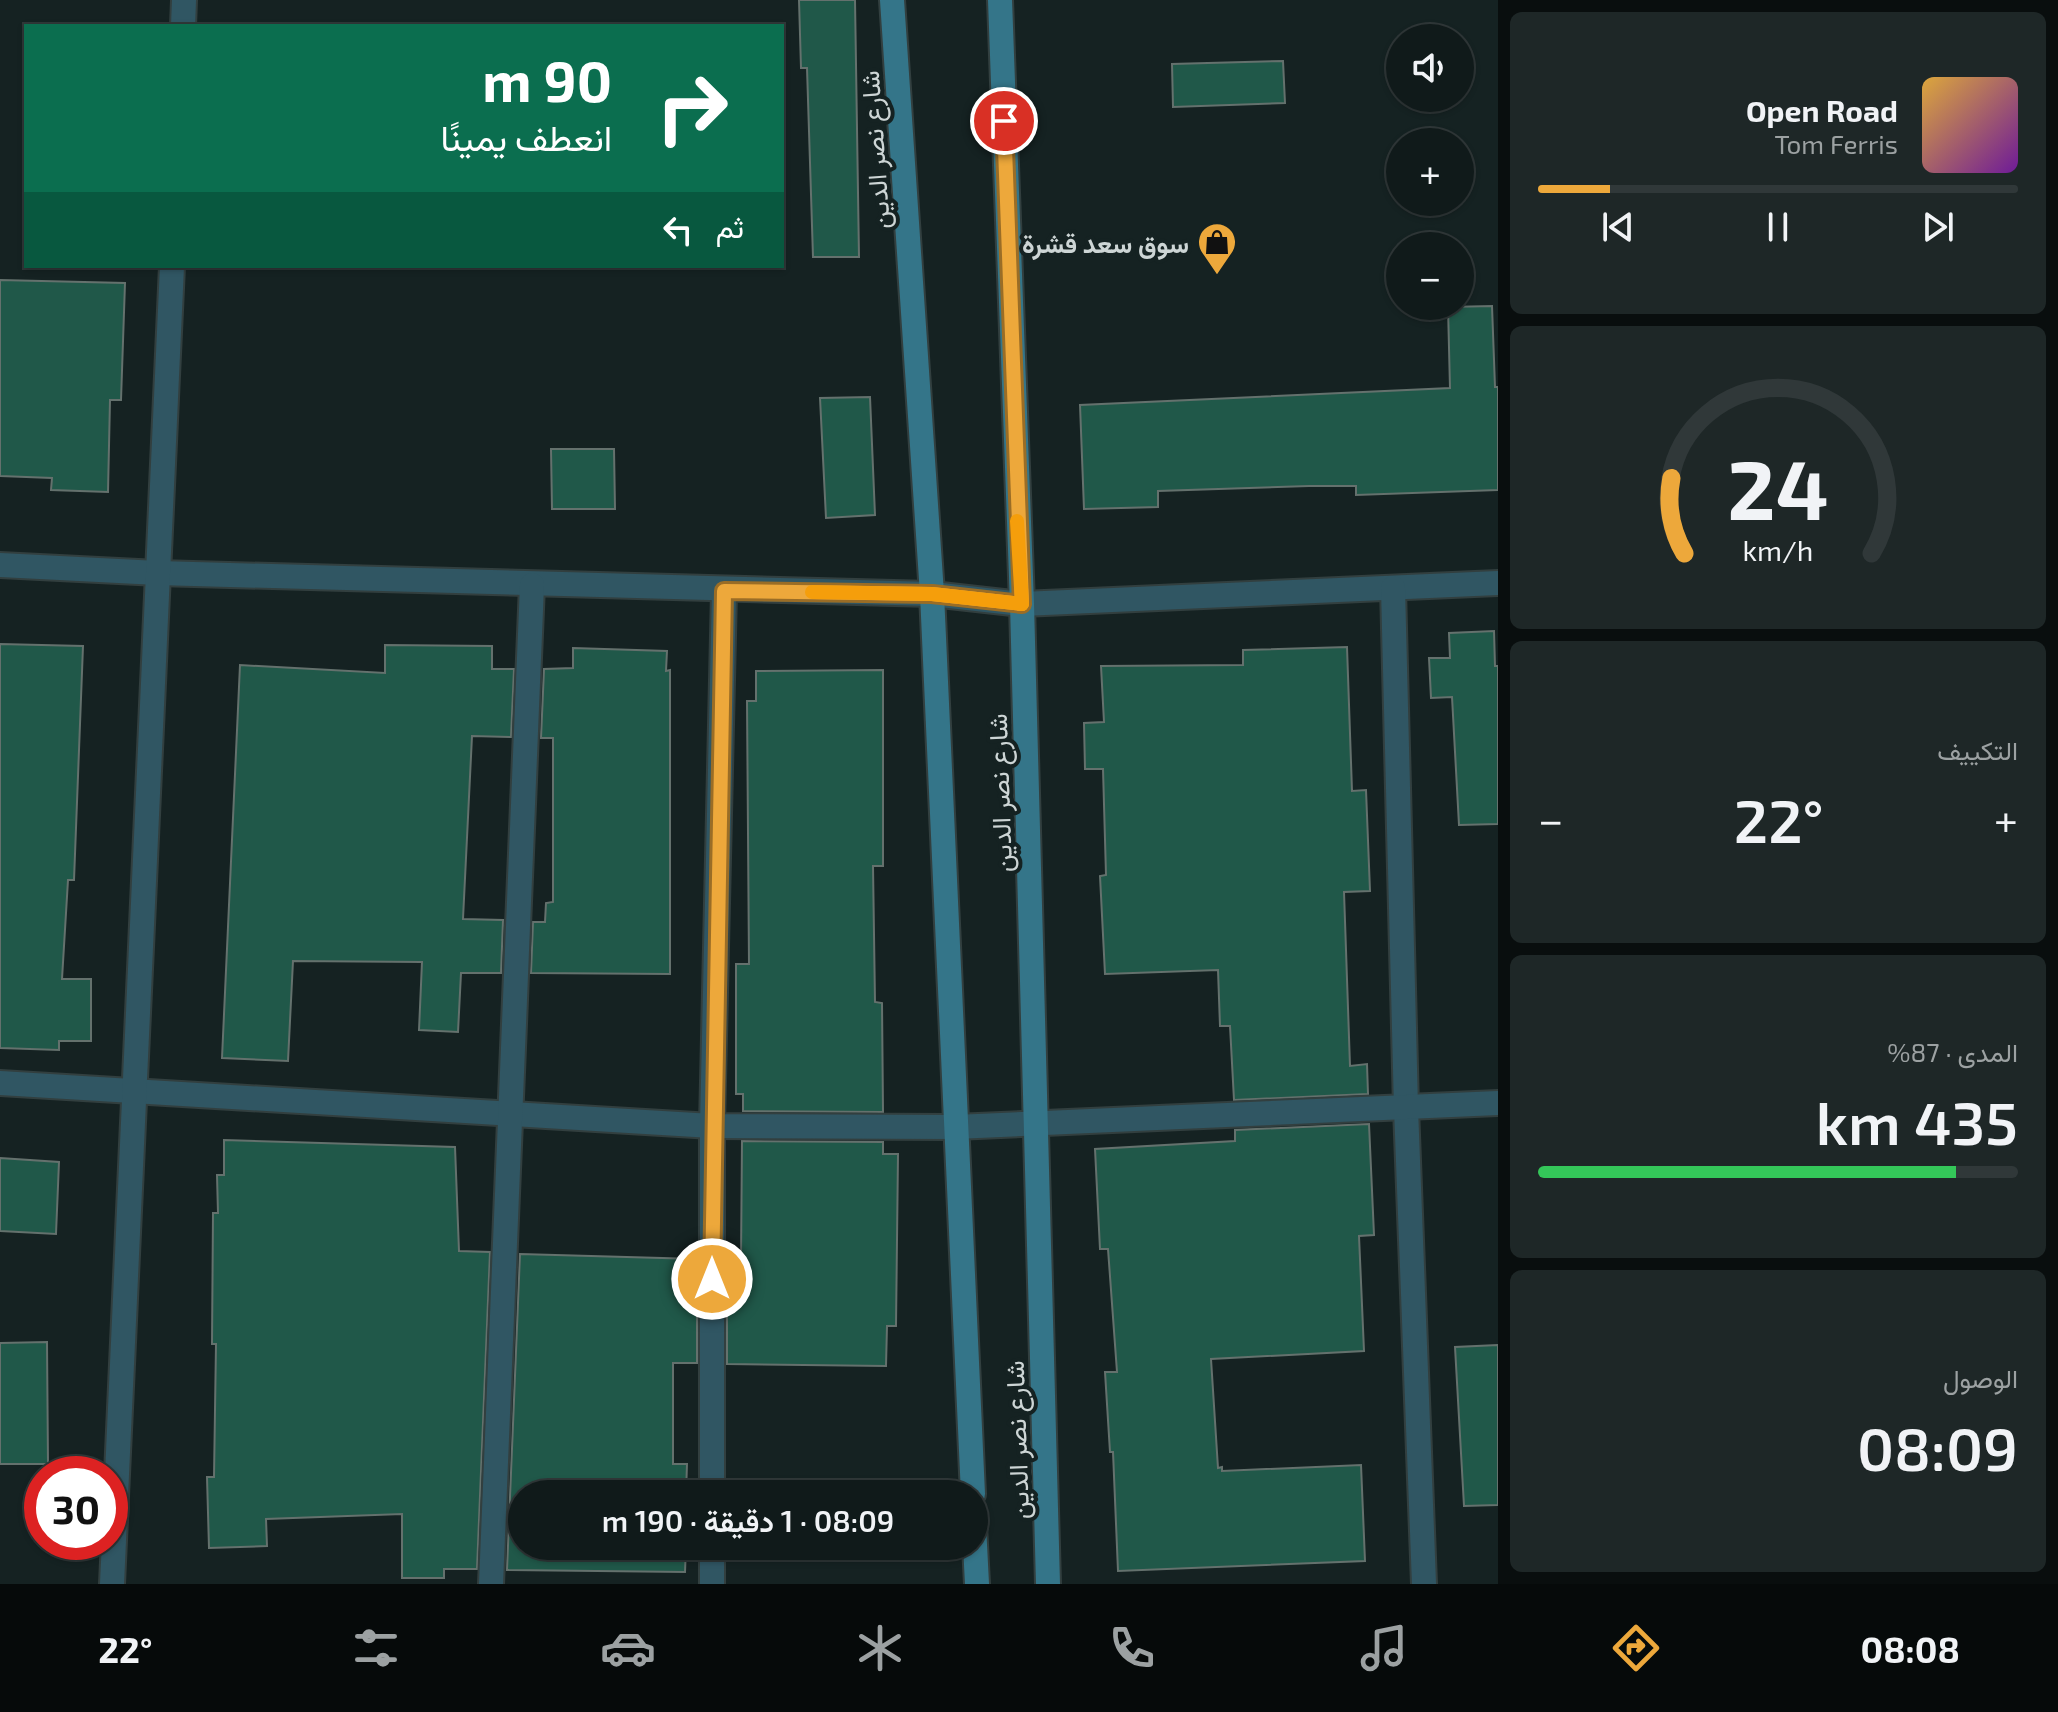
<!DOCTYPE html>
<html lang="ar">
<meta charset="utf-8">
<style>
:root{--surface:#101a1a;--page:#1e2727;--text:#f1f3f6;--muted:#9ca1a2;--line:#303839;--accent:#eda83b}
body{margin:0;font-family:"Exo 2",Vazirmatn,sans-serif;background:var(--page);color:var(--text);direction:rtl;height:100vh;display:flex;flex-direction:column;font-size:30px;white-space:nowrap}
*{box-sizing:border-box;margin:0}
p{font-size:26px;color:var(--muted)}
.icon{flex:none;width:44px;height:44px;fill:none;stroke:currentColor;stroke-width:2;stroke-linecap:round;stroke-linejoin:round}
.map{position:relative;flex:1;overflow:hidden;direction:ltr}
.drawer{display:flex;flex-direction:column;gap:12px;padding:12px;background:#090e0e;width:560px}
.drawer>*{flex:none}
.banner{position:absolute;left:24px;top:24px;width:760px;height:244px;border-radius:0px;box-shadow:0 2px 6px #0004,0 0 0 2px var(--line);direction:rtl;background:#0b6e4f;color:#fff;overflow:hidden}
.controls{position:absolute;left:1386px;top:24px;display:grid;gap:16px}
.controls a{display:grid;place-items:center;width:88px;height:88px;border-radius:50%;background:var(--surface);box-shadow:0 2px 6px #0004,0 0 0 2px var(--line);font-size:40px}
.speed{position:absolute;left:24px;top:1456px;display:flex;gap:16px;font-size:40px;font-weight:700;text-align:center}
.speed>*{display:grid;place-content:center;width:104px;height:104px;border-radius:50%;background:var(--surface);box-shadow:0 2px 6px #0004,0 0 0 2px var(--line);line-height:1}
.speed .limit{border:12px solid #d22;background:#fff;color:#111}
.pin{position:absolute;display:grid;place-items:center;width:68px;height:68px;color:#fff;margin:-34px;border:4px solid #fff;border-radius:50%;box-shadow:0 2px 8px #0007}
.me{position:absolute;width:88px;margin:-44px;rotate:0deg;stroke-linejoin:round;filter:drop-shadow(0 0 6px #0008)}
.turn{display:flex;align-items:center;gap:28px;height:168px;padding:0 40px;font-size:36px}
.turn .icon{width:104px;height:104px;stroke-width:2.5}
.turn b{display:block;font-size:56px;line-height:68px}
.then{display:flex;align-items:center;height:76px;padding:0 40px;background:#0003;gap:16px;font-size:30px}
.big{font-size:60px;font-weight:600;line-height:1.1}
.drawer .widget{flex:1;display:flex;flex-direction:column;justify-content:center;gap:12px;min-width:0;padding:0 28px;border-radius:12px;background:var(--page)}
.drawer .dial{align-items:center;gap:0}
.dial svg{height:208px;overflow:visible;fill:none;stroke:var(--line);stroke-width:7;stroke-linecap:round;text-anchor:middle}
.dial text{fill:var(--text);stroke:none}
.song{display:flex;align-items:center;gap:24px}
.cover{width:96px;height:96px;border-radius:12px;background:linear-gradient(135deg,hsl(40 70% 55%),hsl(280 70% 35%))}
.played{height:8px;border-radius:4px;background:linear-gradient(90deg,var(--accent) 15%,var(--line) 15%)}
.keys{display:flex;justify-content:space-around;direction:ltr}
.heat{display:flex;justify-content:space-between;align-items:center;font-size:44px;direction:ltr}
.charge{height:12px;border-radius:6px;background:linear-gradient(90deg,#34c759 87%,var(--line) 0)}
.trip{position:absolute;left:508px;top:1480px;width:480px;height:80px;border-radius:40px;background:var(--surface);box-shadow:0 2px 6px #0004,0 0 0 2px var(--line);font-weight:600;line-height:80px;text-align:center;direction:rtl}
.tabs{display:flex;height:128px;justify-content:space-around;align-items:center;background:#060a0a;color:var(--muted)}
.tabs .icon{width:56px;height:56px}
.tabs .current{color:var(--accent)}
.tabs b{font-size:36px;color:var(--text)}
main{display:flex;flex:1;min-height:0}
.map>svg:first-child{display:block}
</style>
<main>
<section class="drawer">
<div class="widget">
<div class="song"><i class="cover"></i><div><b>Open Road</b><p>Tom Ferris</p></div></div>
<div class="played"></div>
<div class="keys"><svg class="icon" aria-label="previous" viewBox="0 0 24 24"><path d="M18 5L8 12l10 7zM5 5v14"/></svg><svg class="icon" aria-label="pause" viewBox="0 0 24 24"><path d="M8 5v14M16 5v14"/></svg><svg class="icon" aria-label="next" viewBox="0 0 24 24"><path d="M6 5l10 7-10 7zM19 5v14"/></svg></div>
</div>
<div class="widget dial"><svg viewBox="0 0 100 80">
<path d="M14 69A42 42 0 1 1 86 69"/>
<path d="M14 69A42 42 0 0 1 9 40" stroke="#eda83b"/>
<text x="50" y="56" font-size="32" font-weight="700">24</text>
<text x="50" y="72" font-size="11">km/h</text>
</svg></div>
<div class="widget"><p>التكييف</p>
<div class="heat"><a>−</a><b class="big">22°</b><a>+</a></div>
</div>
<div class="widget"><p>المدى · 87%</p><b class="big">435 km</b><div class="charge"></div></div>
<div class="widget"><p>الوصول</p><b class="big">08:09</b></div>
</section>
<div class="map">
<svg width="1498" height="1584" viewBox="0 0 1498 1584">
<rect width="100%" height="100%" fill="#152222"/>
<!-- building -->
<g fill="#205849" stroke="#64716d" stroke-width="2">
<path d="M799,0H855L859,257H813L807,68H801Z"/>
<path d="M1283,61L1285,103L1173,107L1172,64Z"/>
<path d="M0,280L125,283L121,400H110L108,492L51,490L52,478L0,476Z"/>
<path d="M1492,306L1495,387H1498V490L1356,495V486H1309L1158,491V507L1084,509L1080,405L1450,388L1448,307Z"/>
<path d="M870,397L875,515L826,518L820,398Z"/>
<path d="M551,449H614L615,509H552Z"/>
<path d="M1494,631L1495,666H1498V824L1459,825L1452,697L1431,698L1429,658H1450L1449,633Z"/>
<path d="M0,644L83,646L74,880H68L62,979H91V1041H59V1050L0,1048Z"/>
<path d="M385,645L492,646V669H514L511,737L472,736L463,919L503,920L501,973H461L458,1032L419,1030L422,962L293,961L288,1061L222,1058L240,665L385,673Z"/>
<path d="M1347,647L1352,791L1366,790L1370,891L1344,892L1350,1066L1367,1064L1368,1094L1234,1100L1230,1026H1220L1218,970L1105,974L1100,876L1106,875L1103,769H1085L1084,723L1104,722L1101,666L1243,665V650Z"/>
<path d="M573,648L667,651L666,671L670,670V974L531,973L533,922H545L546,903L553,902V738H541L544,669L573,668Z"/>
<path d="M883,670V866H873L875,1002L882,1003L883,1112L743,1111V1094H736V964H749L747,701H756V671Z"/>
<path d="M1369,1124L1374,1235L1359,1236L1364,1351L1211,1359L1218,1468L1222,1467V1471L1361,1465L1365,1561L1118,1571L1113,1452H1110L1105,1372H1117L1108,1249H1100L1095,1149L1235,1141V1130Z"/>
<path d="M224,1140L455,1147L459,1251L490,1252L477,1569H444V1578H402V1514L266,1519L267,1546L209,1548L207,1477H214L216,1344H212L213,1213H218L217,1175H224Z"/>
<path d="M742,1141L883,1142V1154H898L896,1326H887L886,1366L727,1364V1260H741Z"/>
<path d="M0,1158L59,1162L56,1234L0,1231Z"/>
<path d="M520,1254L697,1259V1363H673V1464H687L686,1494H522V1546H686L685,1572L507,1570Z"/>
<path d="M47,1342L48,1464H0V1343Z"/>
<path d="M1498,1345V1505L1464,1506L1455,1347Z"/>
</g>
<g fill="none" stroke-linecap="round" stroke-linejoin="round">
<defs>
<g id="street">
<path d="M183,26L184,0"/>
<path d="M0,565L158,573L932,594L1022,604L1498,583"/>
<path d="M1393,588L1406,1108L1424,1584"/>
<path d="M0,1083L712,1126L955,1127L1498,1103"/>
<path d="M712,1494V1126L724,591"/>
<path d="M112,1584L172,266"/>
<path d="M491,1584L532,585"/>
<path d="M712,1584V1546"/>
</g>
<g id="secondary">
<path d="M892,0L932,594L973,1494"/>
<path d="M1000,0L1022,604L1048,1584"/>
<path d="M974,1525L977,1584"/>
</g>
</defs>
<!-- street casing -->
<use href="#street" stroke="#323f3f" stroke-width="28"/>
<!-- secondary casing -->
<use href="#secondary" stroke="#323f3f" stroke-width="28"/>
<!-- street -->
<use href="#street" stroke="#305663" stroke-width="24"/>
<!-- secondary -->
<use href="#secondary" stroke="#347589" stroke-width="24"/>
</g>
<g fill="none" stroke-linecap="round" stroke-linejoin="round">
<defs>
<path id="route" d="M712,1279L724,591L932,594L1022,604L1004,121"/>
</defs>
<!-- route casing -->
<use href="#route" stroke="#9a6d26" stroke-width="20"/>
<!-- route -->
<use href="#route" stroke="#eda83b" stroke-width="14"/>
<!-- slow -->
<path stroke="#f59e0b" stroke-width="14" d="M812,592L932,594L1022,604L1017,521"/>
</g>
<!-- icons -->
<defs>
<symbol id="shop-pin" viewBox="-11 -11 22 30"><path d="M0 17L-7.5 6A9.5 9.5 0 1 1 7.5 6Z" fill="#eda83b" stroke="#152222"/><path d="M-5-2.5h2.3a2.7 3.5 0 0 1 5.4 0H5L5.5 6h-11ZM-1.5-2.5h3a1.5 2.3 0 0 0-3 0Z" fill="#111"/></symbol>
</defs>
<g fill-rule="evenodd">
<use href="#shop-pin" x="1195" y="220" width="44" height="60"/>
</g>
<g text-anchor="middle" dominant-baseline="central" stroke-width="8" stroke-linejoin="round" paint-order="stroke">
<!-- street labels -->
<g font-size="26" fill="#cdd5d5" stroke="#152222">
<text transform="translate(874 150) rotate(-94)">شارع نصر الدين</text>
<text transform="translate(999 793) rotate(-92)">شارع نصر الدين</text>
<text transform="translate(1016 1440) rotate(-92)">شارع نصر الدين</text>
</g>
<!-- poi labels -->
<g font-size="26" font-weight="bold" fill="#cdd5d5" stroke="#152222" text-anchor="end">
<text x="1189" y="242">سوق سعد قشرة</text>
</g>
</g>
</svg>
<div class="controls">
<a><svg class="icon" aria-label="sound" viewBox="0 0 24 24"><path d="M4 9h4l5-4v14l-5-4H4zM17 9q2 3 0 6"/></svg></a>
<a>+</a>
<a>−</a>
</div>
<div class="speed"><div class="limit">30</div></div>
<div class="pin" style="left:1004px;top:121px;background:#d93025"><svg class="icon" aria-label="arrive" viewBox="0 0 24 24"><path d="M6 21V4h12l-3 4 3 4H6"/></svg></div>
<svg class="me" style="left:712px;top:1279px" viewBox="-20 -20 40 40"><circle r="17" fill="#eda83b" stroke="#fff" stroke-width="3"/><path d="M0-11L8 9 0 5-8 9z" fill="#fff"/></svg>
<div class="trip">08:09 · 1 دقيقة · 190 m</div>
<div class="banner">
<div class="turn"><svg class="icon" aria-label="right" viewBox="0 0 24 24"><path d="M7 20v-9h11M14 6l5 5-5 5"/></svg><div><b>90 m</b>انعطف يمينًا</div></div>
<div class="then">ثم<svg class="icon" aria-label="left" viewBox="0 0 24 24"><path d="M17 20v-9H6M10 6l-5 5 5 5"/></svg></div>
</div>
</div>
</main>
<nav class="tabs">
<b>08:08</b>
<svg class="icon current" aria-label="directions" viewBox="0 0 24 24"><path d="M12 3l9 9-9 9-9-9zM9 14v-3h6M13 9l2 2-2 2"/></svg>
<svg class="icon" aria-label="music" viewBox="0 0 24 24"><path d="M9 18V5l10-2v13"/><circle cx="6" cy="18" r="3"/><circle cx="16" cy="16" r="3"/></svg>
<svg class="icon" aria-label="phone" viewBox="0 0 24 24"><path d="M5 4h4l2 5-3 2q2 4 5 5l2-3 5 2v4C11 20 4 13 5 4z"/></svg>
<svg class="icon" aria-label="climate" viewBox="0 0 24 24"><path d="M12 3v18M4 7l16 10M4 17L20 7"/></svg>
<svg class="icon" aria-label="car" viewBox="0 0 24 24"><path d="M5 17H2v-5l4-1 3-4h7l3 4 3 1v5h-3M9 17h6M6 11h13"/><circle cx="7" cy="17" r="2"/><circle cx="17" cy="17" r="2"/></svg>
<svg class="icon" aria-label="filters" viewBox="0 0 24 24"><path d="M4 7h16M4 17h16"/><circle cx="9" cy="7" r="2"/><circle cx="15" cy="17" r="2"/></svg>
<b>22°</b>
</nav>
